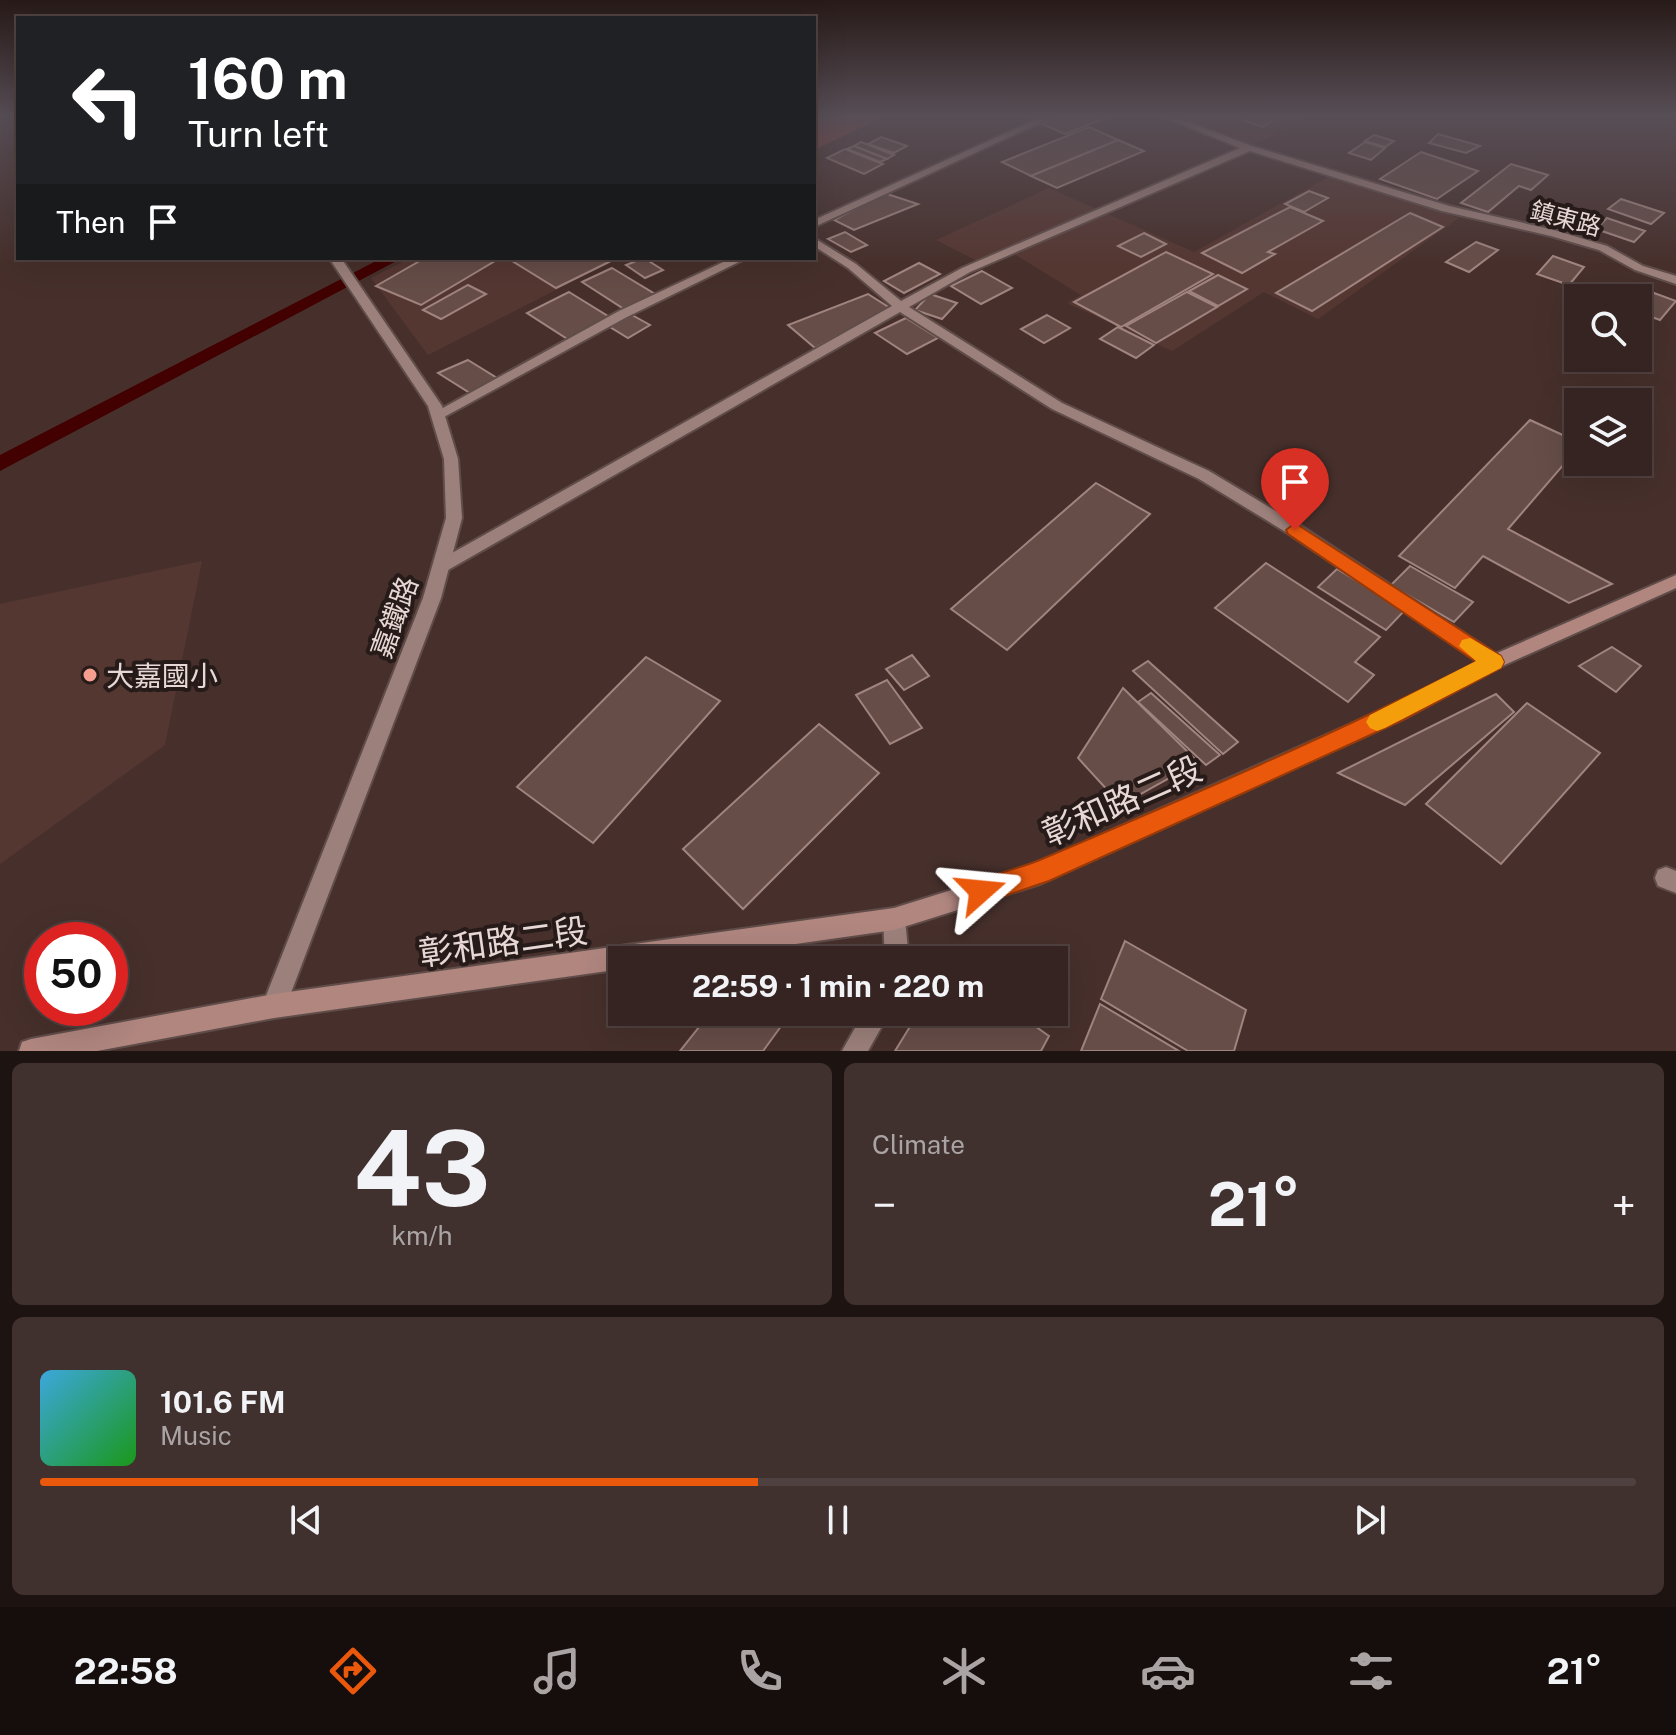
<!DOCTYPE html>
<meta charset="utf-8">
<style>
:root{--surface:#352421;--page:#40302e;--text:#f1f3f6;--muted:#aaa4a5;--line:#4f413f;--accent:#ea580c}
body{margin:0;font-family:"Public Sans","Noto Sans TC",sans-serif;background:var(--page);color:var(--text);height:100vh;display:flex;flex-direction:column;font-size:30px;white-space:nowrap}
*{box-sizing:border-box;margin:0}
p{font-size:26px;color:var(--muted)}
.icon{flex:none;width:44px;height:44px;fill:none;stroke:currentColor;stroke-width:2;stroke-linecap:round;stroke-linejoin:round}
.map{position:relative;height:1051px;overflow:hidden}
.sheet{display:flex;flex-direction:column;gap:12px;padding:12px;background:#1d1412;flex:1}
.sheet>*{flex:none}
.hud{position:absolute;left:16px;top:16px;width:800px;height:244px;border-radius:0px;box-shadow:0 8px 32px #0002,0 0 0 2px var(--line);background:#202124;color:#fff;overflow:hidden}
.controls{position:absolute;left:1564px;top:284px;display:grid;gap:16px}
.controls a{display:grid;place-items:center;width:88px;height:88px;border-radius:0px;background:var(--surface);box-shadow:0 8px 32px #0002,0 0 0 2px var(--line);font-size:40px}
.speed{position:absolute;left:24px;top:922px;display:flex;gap:16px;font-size:40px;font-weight:700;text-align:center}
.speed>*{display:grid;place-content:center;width:104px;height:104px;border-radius:50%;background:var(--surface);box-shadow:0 8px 32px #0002,0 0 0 2px var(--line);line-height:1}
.speed .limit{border:12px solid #d22;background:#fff;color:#111}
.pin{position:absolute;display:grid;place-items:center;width:68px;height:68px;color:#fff;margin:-82px -34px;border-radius:50% 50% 50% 0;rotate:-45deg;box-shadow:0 0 8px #0007}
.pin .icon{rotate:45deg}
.me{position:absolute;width:88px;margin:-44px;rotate:72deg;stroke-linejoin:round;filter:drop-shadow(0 0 6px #0008)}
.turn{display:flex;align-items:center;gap:28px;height:168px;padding:0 40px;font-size:36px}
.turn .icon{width:104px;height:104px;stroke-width:2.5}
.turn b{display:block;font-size:56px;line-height:68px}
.then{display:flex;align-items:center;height:76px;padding:0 40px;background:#0003;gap:16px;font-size:30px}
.big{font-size:60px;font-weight:700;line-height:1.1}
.sheet .tile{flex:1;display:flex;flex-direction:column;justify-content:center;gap:12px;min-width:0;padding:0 28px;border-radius:12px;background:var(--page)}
.sheet .dial{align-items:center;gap:0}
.dial b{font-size:104px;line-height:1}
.song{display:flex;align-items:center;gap:24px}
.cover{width:96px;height:96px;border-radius:12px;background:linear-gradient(135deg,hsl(200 70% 55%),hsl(120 70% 35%))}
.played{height:8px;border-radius:4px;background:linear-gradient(90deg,var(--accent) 45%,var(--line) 45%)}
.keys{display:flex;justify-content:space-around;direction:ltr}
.heat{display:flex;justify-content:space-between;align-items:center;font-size:44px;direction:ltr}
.sheet .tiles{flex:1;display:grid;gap:12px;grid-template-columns:1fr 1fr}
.tile:last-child{grid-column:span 2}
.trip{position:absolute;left:608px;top:946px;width:460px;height:80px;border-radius:0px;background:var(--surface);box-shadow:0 8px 32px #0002,0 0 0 2px var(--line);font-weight:700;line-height:80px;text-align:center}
.dock{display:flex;height:128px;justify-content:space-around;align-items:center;background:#150e0d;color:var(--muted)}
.dock .icon{width:56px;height:56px}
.dock .current{color:var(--accent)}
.dock b{font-size:36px;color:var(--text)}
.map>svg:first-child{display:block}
</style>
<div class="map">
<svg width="1676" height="1051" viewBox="0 0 1676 1051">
<rect width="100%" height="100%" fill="#47302c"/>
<!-- built -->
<g fill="#553732">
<path d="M1173,117H1311L1252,146Z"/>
<path d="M1328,177L1459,218L1318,319L1264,292L1172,351L1067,303L1081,295L1014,254L987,266L936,240L1049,188L1194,252Z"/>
<path d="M410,258H619L428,355L371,278Z"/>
<path d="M202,561L165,745L0,864V604Z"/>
</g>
<!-- green -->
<path fill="#8f4036" d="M818,117H883L814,150V119Z"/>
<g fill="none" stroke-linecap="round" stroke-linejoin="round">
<!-- canal -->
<path fill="#420000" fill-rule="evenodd" d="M382,258H402L0,471V455Z"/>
</g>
<!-- building -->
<g fill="#664d48" stroke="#a0847f" stroke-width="2">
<path d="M1057,117H1102L1105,118L1065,134L1042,124Z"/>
<path d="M1249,117H1272L1277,118L1263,127L1242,120Z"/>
<path d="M1089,127L1118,140L1031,176L1002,162Z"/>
<path d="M1438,134L1480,146L1466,153L1429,143Z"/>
<path d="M1374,135L1394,141L1385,147L1365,141Z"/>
<path d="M881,137L907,146L894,153L868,144Z"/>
<path d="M1118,140L1144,151L1057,188L1031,176Z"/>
<path d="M861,142L894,155L887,159L854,146Z"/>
<path d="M1365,142L1385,148L1371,160L1349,153Z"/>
<path d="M854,146L887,159L880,162L847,149Z"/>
<path d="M845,149L883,164L864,174L827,158Z"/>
<path d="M1421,152L1478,171L1437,199L1380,179Z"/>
<path d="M1511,164L1548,175L1531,190L1519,186L1488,212L1461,203Z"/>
<path d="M1309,191L1328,198L1304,212L1285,204Z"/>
<path d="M884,193L918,204L854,230L834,220Z"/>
<path d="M1621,199L1664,213L1651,224L1608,209Z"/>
<path d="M1290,207L1323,221L1268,252L1275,254L1242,273L1202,253Z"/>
<path d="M1410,213L1443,227L1312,311L1276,293Z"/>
<path d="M1607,218L1645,231L1634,242L1596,229Z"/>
<path d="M1568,219L1585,226L1573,235L1555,229Z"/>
<path d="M845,232L867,245L851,252L828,239Z"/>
<path d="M1144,233L1166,244L1141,257L1118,246Z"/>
<path d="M1476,242L1498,250L1469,272L1446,262Z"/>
<path d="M1166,252L1213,274L1121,327L1074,302Z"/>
<path d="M1553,256L1584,267L1569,285L1537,274Z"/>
<path d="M425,258H500L421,305L376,286Z"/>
<path d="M519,258H617L556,288L512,261Z"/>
<path d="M644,258L663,270L645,278L626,265Z"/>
<path d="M919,263L940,274L904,293L884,281Z"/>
<path d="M612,268L655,294L624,309L582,282Z"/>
<path d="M982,271L1012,288L981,304L951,286Z"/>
<path d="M1218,275L1247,289L1218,306L1189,291Z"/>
<path d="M468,285L486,294L441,319L423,310Z"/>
<path d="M569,292L611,318L569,340L527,313Z"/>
<path d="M1187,292L1217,307L1156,343L1126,326Z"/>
<path d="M1654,293L1676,301L1660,320L1638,312Z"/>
<path d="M868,294L890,308L815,348L788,325Z"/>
<path d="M930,294L957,303L942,319L915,310Z"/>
<path d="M632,315L650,325L628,338L610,327Z"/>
<path d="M1047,315L1070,328L1044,343L1021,329Z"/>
<path d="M906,318L938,338L907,354L875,333Z"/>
<path d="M1118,327L1154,345L1136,358L1100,339Z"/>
<path d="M468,360L497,378L470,393L438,373Z"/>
<path d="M1530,420L1578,442V448L1508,529L1612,584L1569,603L1483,556L1455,588L1399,556Z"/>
<path d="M1096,483L1150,514L1007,650L951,609Z"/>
<path d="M1266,563L1380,637L1355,662L1374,675L1348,702L1215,608Z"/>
<path d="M1410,566L1473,602L1454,622L1391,585Z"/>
<path d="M1337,569L1405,610L1386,630L1318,587Z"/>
<path d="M1612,647L1641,666L1616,692L1579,666Z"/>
<path d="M912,655L929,676L904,690L886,669Z"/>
<path d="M646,657L720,701L593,843L517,787Z"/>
<path d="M1148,661L1238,742L1223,754L1133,671Z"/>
<path d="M887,680L922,728L890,744L856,695Z"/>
<path d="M1123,688L1198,762L1121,805L1078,758Z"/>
<path d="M1151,693L1220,755L1206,765L1138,702Z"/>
<path d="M1496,694L1514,712L1405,805L1338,773Z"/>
<path d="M1527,703L1600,753L1501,864L1426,804Z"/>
<path d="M819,724L879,773L743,909L683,849Z"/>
<path d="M1125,941L1246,1010L1234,1051H1188L1101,999Z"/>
<path d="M1100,1004L1179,1051H1081Z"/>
<path d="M711,1012H766L782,1025L763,1051H680Z"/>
<path d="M919,1012H1015L1049,1036L1041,1051H895Z"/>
</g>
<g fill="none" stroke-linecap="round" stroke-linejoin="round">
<defs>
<g id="minor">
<path d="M1041,117H1053L814,227V220Z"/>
<path d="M1163,117H1175L1252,146L1449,206L1554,230L1607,246L1643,266L1676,276V284L1635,270L1599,250L1551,236L1442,211L1250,151L970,272L909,307L1062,403L1209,471L1301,526L1500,657L1503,662L1500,667L1494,669L1488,667L1289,534L1199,479L1052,409L900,312L448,570H436L434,566L436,562L892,306L848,268L814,246V238L856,264L901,301L962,268L1240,148Z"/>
<path d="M732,258H747L627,317L444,417L439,419L432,414L619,311Z"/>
<path d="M1666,867L1676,871V893L1658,886L1655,878L1658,870Z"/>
<path d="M894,908L902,911L905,919L909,960H885L883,919L886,911Z"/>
<path d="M864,1012H890L868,1051H842Z"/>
</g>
<path id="tertiary" d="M329,258H341L442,406L458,459L462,518L441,598L286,1006L282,1014L274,1018L266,1014L262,1006L423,598L446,518L444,459L428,406Z"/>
<path id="secondary" d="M1676,575V588L1500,667L1403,719L1040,884L894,930L684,960H622V969L274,1018L97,1051H19L22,1042L31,1039L274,994L894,908L1038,863L1389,707L1488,657Z"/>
</defs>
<!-- minor casing -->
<use href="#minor" stroke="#604d4a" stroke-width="4"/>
<!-- tertiary casing -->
<use href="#tertiary" stroke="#604d4a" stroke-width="4"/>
<!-- secondary casing -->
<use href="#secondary" stroke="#604d4a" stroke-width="4"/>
<!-- minor -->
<use href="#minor" fill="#9c807b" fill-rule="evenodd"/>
<!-- tertiary -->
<use href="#tertiary" fill="#9c807b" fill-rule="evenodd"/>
<!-- secondary -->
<use href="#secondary" fill="#b0867f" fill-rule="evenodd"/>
</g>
<!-- sky -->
<linearGradient id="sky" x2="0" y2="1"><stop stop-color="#271a18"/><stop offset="0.44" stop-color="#584e56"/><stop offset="1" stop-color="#584e56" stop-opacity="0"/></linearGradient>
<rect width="1676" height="264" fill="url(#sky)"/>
<!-- route -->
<path fill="#ea580c" stroke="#983908" stroke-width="2" d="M1295,523L1501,656L1504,662L1501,668L1403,720L1248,791L1049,881L981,904L972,900L969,891L972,883C995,873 1019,869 1042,859C1188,797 1335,734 1476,662L1288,534L1286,530Z"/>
<!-- slow -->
<path fill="#f59e0b" d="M1470,638L1501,656L1504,662L1501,668L1385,728L1377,731L1370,728L1366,722L1370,715L1476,661L1459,646L1462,640Z"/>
<!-- markers -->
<circle fill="#f59d8f" stroke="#261b19" stroke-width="3" cx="90" cy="675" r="8"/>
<g text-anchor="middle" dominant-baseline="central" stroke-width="8" stroke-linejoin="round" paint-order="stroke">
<!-- far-street labels -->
<g font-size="24" fill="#e7d8d5" stroke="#261b19">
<text transform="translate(1566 218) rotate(15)">鎮東路</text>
</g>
<!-- street labels -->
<g font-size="28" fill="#e7d8d5" stroke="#261b19">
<text transform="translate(394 617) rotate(-70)">嘉鐵路</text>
</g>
<!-- poi labels -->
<g font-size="28" fill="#e7d8d5" stroke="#261b19" text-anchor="start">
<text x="106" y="675">大嘉國小</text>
</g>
<!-- near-street labels -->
<g font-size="34" fill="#e7d8d5" stroke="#261b19">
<text transform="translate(1122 801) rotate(-24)">彰和路二段</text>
<text transform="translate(503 942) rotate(-8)">彰和路二段</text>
</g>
</g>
</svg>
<div class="controls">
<a><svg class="icon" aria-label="search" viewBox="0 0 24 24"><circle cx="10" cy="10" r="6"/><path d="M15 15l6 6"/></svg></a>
<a><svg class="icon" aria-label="layers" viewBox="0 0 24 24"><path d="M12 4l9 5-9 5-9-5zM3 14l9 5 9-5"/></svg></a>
</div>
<div class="speed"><div class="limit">50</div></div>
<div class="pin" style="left:1295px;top:530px;background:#d93025"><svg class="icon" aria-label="arrive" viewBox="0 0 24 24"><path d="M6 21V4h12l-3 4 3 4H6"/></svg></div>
<svg class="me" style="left:981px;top:891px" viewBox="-20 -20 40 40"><path d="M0-17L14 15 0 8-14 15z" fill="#ea580c" stroke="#fff" stroke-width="4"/></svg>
<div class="trip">22:59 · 1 min · 220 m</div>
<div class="hud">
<div class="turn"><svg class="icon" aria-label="left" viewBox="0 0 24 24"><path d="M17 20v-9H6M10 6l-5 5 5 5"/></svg><div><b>160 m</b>Turn left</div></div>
<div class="then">Then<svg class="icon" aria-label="arrive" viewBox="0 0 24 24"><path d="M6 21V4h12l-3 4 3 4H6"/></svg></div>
</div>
</div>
<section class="sheet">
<div class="tiles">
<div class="tile dial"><b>43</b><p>km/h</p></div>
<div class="tile"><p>Climate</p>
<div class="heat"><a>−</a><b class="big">21°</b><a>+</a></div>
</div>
<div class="tile">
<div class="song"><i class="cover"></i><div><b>101.6 FM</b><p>Music</p></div></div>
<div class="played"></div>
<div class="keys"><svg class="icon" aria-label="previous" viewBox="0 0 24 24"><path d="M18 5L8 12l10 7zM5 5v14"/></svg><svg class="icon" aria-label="pause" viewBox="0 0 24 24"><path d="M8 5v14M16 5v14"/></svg><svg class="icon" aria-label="next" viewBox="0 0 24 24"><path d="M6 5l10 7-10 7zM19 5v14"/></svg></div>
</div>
</div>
</section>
<nav class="dock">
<b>22:58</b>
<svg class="icon current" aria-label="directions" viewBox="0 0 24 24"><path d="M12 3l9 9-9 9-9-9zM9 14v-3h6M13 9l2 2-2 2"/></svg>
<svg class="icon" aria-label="music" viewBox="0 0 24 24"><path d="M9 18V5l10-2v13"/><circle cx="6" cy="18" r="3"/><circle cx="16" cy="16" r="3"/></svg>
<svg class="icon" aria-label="phone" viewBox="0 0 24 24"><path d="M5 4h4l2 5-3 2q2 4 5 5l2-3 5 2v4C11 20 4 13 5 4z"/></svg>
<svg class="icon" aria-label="climate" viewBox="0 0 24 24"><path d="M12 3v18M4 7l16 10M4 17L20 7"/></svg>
<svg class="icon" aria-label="car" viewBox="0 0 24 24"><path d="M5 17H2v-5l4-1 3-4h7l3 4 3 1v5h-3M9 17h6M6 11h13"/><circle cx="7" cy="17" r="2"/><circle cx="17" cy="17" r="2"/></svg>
<svg class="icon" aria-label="filters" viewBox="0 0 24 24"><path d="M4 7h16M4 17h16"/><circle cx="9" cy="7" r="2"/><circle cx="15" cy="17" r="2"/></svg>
<b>21°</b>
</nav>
